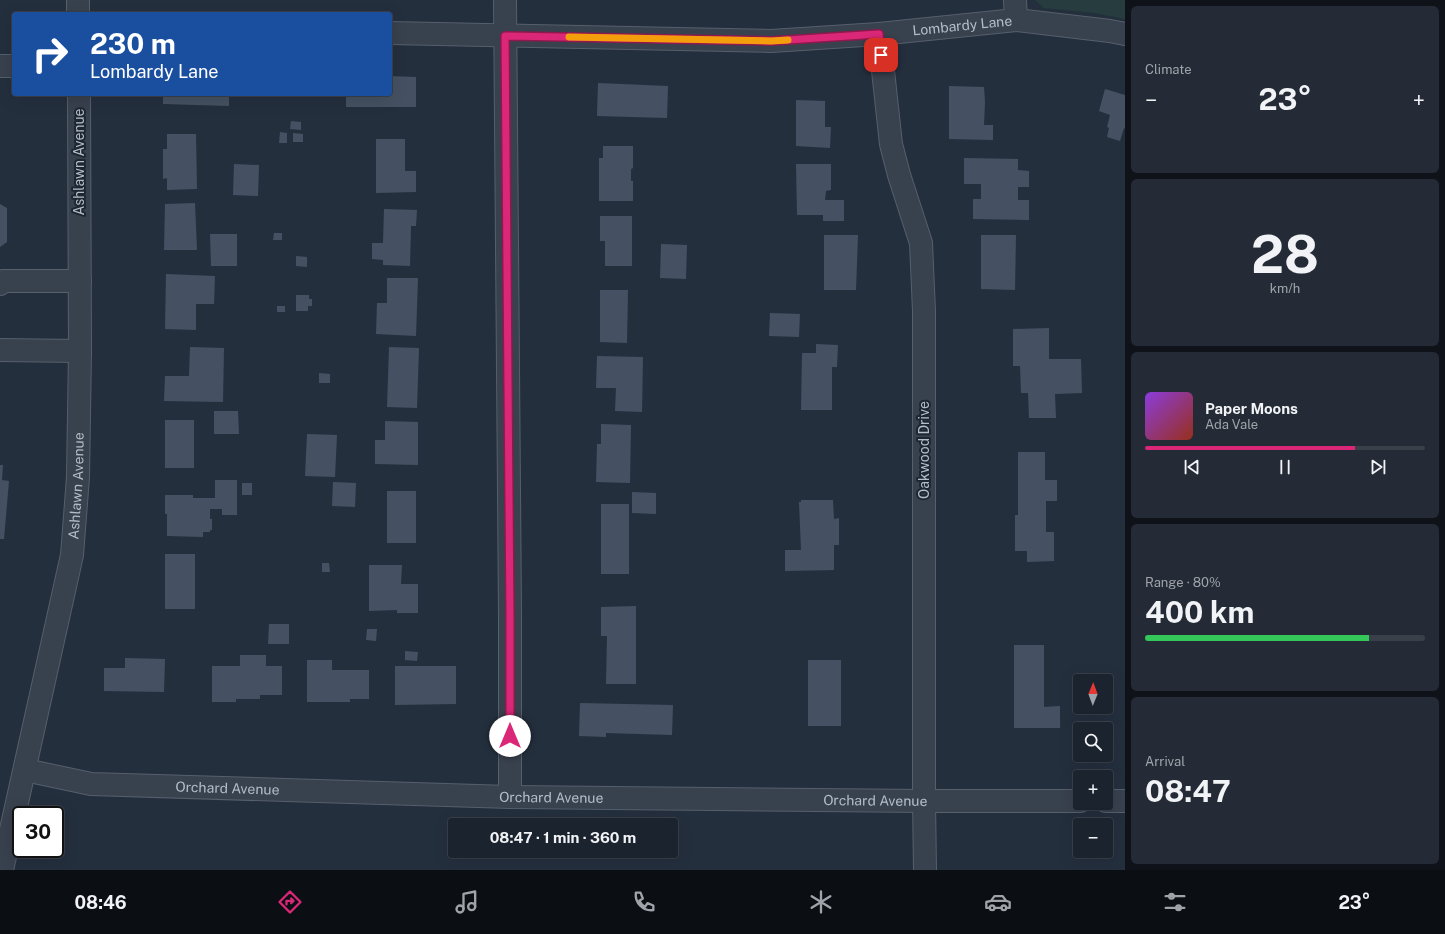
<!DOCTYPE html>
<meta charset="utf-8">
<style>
:root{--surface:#1b232e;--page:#242b36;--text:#f1f3f6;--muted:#a0a4aa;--line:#39404a;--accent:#db2777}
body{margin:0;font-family:"Public Sans",sans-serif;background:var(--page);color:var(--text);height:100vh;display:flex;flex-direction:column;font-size:15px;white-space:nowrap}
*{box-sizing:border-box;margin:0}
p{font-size:13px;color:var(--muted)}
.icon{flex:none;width:22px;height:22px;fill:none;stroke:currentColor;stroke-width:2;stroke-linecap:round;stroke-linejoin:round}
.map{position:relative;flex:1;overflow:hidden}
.drawer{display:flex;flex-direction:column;gap:6px;padding:6px;background:#0f1319;width:320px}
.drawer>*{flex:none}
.hud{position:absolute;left:12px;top:12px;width:380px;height:84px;border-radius:4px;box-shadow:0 4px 16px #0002,0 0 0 1px var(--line);background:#1a4fa0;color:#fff;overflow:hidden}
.needle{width:26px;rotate:1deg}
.tools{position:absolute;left:1073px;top:674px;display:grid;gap:8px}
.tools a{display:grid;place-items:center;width:40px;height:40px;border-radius:4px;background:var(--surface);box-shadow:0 4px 16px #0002,0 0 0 1px var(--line);font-size:20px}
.speed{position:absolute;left:12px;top:806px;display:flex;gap:8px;font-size:20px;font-weight:700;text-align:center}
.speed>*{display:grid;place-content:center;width:52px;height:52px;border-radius:50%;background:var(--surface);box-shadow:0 4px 16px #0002,0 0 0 1px var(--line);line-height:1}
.speed .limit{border:2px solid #111;border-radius:6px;background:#fff;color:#111}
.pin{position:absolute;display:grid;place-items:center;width:34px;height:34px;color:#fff;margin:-17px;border-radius:8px;box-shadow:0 2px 6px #0006}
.me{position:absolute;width:44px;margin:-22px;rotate:0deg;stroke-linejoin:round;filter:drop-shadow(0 0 3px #0008)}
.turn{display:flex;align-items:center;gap:14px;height:84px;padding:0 12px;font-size:18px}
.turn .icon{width:52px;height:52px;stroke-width:2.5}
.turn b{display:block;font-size:28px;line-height:34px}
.big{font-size:30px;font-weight:700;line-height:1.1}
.drawer .tile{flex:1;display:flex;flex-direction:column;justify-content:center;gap:6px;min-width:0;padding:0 14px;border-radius:6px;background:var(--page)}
.drawer .dial{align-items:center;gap:0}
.dial b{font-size:52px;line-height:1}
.song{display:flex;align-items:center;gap:12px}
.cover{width:48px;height:48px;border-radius:6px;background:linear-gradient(135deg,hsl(270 70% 55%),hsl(10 70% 35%))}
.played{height:4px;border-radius:2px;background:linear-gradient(90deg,var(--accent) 75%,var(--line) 75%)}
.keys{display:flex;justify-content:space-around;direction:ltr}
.heat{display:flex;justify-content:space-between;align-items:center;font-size:22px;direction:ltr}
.charge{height:6px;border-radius:3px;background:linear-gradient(90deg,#34c759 80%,var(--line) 0)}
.trip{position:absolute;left:448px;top:818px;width:230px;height:40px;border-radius:4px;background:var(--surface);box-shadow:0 4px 16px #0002,0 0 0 1px var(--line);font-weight:700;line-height:40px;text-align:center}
.menu{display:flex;height:64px;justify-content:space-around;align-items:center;background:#0b0e12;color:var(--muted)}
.menu .icon{width:28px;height:28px}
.menu .on{color:var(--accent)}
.menu b{font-size:18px;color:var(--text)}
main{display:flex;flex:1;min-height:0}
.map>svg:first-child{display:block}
</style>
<main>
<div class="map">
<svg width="1125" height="870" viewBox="0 0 1125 870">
<rect width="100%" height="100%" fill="#242f3e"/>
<!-- green -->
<path fill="#263c3f" d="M1035,0H1125V19L1094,13L1044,8Z"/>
<!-- building -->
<g fill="#455162">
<path d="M390,76L416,77V107H346V94H390Z"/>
<path d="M598,83L668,86L667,118L597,116Z"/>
<path d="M949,86L984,87L985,102L984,125H993V140L949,139Z"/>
<path d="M1105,89L1125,95V129L1124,128L1120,141L1107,137L1109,128L1107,127L1110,115L1099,111Z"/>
<path d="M163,94H229V106L163,104Z"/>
<rect x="234" y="94" width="10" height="2"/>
<path d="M796,100L825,101V127H831L830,148L796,146Z"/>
<path d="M291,121L301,122V130L290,129Z"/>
<path d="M280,132L287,133V143H279Z"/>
<path d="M293,133L303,134V142H293Z"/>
<path d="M167,134H196L197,189L167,190V178L163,179V149H167Z"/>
<path d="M376,139H405V171H416V192L376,193Z"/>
<path d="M603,146H633V168L631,169V181H633V201H599V158H603Z"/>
<path d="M964,158L1018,159V170L1029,171V187H1018V200H1029V220L973,219V199H981V184H964Z"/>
<path d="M234,164L259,165L258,196L233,195Z"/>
<path d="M796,164H831V190L826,191L825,200H844V221H823V215H797Z"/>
<path d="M195,203L197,250H164L165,204Z"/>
<path d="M0,204L7,208V242L0,247Z"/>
<path d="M384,209L417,210L416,226H411L410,266L383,265V260L372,259V243H383Z"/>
<path d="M600,216H632V266H605V241H600Z"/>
<path d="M274,233H282V240H273Z"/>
<path d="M210,234H237V266H211Z"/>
<path d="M824,235H858L856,290H824Z"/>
<path d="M981,235H1016L1015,290L981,289Z"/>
<path d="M661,244L687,245L686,279L660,278Z"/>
<path d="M296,256L307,257V267L296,266Z"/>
<path d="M166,274L215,276L214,304H196V330L165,329Z"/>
<path d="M387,278H418L416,336L376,334L377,303H387Z"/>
<path d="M600,290H628L627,343L600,342Z"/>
<path d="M296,295H309V299H312V306H308V311H296Z"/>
<rect x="277" y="306" width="8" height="6"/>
<path d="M770,313L800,314L799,337L769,336Z"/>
<path d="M1049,328V359H1081L1082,393L1055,394L1056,418H1029L1028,393H1021L1020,366H1013V329Z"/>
<path d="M816,344L838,345L837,367H832V410H801L802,353H816Z"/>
<path d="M190,347L224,348L223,402L164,401L165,376H189Z"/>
<path d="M389,347L419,348L417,408L387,407Z"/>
<path d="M597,356L643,357L642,412L615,411L616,388H596Z"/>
<path d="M319,373L330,374V383H319Z"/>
<path d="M214,411H238L239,434H214Z"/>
<rect x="165" y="420" width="29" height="48"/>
<path d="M385,421L418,422V465L375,464V440H385Z"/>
<path d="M601,424L631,425L630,483L596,482L597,444H601Z"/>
<path d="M307,434L337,435L335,477L305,476Z"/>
<path d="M1018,452H1045V480H1057V501H1046V532H1054V561L1027,562V551H1015V515H1018Z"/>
<path d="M0,465H3L2,480L9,481L4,539H0Z"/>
<path d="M215,480H237V515H222V509H210V519H212V530H210V532H203V537L167,536V514H165V495H193V498H215Z"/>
<path d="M333,482L356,483L355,507L332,506Z"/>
<rect x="242" y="483" width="10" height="12"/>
<rect x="387" y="491" width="29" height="52"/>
<path d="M632,492L656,493V514L632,513Z"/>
<path d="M801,500H833L834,519L839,518V545H834V570L785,571V550H801L799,502H801Z"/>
<rect x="601" y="504" width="28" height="70"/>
<rect x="165" y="554" width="30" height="55"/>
<path d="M322,563H329L330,572H322Z"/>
<path d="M369,565H402L401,584H418V613H397V610L369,611Z"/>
<path d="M636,606V684H606L607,636H601V607Z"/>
<path d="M269,624H289V644H268Z"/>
<path d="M367,629H377L376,641L366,640Z"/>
<path d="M1014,645H1044V707L1060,706V728H1014Z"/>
<path d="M405,651L418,652L417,661L405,660Z"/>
<path d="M240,655H266V666H282V695H260V699H236V702H212V666H240Z"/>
<path d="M125,658L165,659L164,692L104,691V668H125Z"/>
<path d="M307,660H332V670H369V699H350V702H307Z"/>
<rect x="808" y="660" width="33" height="66"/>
<path d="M395,666H456V704L395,705Z"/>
<path d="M580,703L673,705L672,735L606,733V737L579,736Z"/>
</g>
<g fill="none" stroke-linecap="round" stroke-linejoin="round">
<defs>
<g id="minor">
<path d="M78,0V14"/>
<path d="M505,0L510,614V797"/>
<path d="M1015,0L1016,20"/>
<path id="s1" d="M390,33L771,41L879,34L1016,20L1110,31L1125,34"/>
<path d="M879,34L891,144L899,175L921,243L924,311V801L925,870"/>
<path d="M0,66H14"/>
<path d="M0,284L3,281H80"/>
<path d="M0,350L80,351"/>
<path id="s2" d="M25,770L91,784L510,797L924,801H1080"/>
<path d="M1106,801H1125"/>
<path id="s3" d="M2,870L72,555L78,477L80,351L79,94"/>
</g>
</defs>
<!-- minor casing -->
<use href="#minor" stroke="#565f6c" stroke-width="24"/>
<!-- minor -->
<use href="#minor" stroke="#38414e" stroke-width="22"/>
</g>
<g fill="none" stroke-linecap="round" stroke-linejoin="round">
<defs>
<path id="route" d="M510,736V614L505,36L771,41L879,34L881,55"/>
</defs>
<!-- route casing -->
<use href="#route" stroke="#8e194d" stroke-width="10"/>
<!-- route -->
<use href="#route" stroke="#db2777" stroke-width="7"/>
<!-- slow -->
<path stroke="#f59e0b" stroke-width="7" d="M569,37L771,41L788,40"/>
</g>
<g text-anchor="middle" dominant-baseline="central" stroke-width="4" stroke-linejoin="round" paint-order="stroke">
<!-- street labels -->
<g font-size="14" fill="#b4bcc9" stroke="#1d2633">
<text stroke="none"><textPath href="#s1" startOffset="573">Lombardy Lane</textPath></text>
<text transform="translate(79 162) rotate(-90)">Ashlawn Avenue</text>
<text transform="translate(924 450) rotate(-90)">Oakwood Drive</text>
<text stroke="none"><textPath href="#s3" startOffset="392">Ashlawn Avenue</textPath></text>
<text stroke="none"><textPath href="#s2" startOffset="204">Orchard Avenue</textPath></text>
<text stroke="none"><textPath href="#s2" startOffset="528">Orchard Avenue</textPath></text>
<text stroke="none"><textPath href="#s2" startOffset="852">Orchard Avenue</textPath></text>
</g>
</g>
</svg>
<div class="tools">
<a><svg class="needle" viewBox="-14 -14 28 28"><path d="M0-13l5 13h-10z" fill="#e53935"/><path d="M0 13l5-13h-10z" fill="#a0a4aa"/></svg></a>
<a><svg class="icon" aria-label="search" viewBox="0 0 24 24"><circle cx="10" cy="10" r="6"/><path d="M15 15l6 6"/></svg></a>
<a>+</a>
<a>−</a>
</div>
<div class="speed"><div class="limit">30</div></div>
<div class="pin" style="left:881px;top:55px;background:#d93025"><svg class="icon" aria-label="arrive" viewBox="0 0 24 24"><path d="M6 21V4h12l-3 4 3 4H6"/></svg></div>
<svg class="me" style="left:510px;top:736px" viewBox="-20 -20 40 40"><circle r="19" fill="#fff"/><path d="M0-13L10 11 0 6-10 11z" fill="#db2777"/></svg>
<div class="trip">08:47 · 1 min · 360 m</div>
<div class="hud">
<div class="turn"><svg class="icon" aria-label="right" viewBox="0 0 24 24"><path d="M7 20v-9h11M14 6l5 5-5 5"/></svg><div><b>230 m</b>Lombardy Lane</div></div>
</div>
</div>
<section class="drawer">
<div class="tile"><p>Climate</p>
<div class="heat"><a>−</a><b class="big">23°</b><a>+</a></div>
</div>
<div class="tile dial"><b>28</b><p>km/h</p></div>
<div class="tile">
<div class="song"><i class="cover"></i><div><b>Paper Moons</b><p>Ada Vale</p></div></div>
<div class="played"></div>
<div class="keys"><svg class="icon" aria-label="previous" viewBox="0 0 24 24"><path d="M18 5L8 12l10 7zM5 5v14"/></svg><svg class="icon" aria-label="pause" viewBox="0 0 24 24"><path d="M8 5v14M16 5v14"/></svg><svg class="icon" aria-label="next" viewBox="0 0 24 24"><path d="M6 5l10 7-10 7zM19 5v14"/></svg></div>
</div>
<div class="tile"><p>Range · 80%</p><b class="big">400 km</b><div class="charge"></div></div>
<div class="tile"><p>Arrival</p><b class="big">08:47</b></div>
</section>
</main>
<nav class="menu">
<b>08:46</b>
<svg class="icon on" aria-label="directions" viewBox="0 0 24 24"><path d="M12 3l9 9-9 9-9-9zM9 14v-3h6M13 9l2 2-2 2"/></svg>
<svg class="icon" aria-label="music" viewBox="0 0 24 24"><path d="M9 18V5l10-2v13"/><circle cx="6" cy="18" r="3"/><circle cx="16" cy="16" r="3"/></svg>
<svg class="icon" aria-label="phone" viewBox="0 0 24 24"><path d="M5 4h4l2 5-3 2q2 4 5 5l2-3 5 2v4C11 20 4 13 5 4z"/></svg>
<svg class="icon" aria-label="climate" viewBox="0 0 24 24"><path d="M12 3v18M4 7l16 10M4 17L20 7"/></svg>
<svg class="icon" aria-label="car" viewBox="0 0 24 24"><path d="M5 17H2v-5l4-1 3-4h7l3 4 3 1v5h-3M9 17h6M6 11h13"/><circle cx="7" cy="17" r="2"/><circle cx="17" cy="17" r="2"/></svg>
<svg class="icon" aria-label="filters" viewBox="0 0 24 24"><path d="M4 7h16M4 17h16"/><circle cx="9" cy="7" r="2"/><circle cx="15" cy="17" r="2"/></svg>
<b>23°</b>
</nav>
